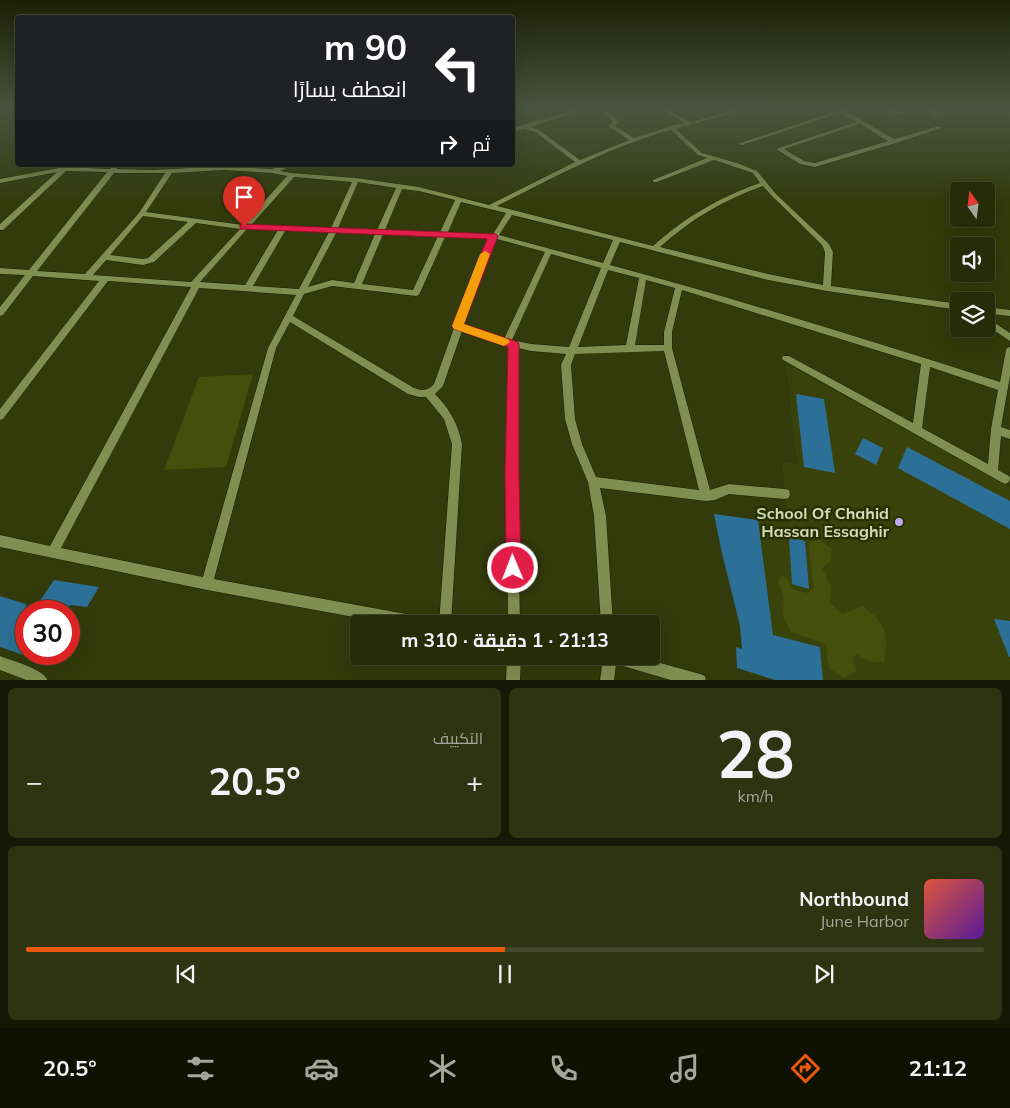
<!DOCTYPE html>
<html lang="ar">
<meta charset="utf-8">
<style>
:root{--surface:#262c08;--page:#2e3412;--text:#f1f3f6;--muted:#a4a79c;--line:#424829;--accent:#ea580c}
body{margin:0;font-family:Mulish,Cairo,sans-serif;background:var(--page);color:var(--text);direction:rtl;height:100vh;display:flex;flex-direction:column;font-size:19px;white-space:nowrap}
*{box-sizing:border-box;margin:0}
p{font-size:16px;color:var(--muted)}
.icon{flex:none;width:28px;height:28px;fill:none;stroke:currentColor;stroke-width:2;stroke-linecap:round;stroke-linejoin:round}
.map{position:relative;height:680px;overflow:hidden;direction:ltr}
.side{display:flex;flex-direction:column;gap:8px;padding:8px;background:#151804;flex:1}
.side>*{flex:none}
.guide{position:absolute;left:15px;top:15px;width:500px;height:152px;border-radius:5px;box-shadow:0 5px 20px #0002,0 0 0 1px var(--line);direction:rtl;background:#202124;color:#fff;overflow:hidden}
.needle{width:32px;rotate:346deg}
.tools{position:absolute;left:950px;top:182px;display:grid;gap:10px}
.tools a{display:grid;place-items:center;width:45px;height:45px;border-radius:5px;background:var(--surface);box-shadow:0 5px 20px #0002,0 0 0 1px var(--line);font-size:25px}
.speed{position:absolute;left:15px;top:600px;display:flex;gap:10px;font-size:25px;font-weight:700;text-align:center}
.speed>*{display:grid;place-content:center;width:65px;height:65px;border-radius:50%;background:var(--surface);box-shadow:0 5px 20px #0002,0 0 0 1px var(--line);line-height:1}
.speed .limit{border:8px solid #d22;background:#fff;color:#111}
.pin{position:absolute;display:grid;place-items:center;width:42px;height:42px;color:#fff;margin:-51px -21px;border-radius:50% 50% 50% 0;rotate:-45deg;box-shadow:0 0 5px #0007}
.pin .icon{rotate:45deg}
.me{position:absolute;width:55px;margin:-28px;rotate:359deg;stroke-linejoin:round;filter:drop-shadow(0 0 4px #0008)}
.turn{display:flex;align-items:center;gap:18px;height:105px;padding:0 25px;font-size:22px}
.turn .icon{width:65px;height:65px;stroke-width:2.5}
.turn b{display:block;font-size:35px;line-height:42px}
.then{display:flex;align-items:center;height:48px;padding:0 25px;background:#0003;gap:10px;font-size:19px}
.big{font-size:38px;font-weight:700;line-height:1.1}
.side .widget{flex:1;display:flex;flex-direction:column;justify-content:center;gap:8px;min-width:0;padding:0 18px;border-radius:8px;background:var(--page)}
.side .dial{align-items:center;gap:0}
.dial b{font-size:65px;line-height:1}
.song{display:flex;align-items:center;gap:15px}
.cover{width:60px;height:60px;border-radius:8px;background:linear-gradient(135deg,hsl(10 70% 55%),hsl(270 70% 35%))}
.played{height:5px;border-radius:2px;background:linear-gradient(90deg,var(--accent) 50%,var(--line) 50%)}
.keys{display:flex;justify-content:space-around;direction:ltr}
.heat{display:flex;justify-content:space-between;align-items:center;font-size:28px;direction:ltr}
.side .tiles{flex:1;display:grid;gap:8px;grid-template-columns:1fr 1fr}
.widget:last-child{grid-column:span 2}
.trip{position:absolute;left:350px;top:615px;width:310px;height:50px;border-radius:5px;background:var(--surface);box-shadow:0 5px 20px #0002,0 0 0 1px var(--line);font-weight:700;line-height:50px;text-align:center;direction:rtl}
.menu{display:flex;height:80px;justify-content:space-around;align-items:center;background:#0f1203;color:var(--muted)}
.menu .icon{width:35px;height:35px}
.menu .active{color:var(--accent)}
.menu b{font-size:22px;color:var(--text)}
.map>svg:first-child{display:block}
</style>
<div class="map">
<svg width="1010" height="681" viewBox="0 0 1010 681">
<rect width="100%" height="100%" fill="#333a0b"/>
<!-- built -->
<path fill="#39420b" d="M786,364L1010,487V680H823L820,647L773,635L758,520L788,523L782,462L797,464Z"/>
<!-- green -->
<g fill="#444f0b">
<path d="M253,374L226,467L164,470L199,377Z"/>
<path d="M819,540L832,549L830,562L822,568L831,587L830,603L842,614L862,606C885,621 890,636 884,662H872L856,654L853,659L857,671L844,678L829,668L825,644L791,632L782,614C785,600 785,595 778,583L781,576L786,577L793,589L807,593L814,588L808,543Z"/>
</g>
<!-- building -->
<g fill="#2d7097">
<path d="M796,394L824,399L835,473L804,467Z"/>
<path d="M863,438L883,448L876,465L855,454Z"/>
<path d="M907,447L1010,501V529L898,468Z"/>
<path d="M714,514L758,520L773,635L820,647L823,681H778L737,668L736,647L742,649L740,626L721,549Z"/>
<path d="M789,537L805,541L809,589L792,584Z"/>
<path d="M54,580L99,587L87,607L70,605L66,611H33Z"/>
<path d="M0,596L26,604V656L0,647Z"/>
<path d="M994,619L1010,621V657H1009Z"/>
</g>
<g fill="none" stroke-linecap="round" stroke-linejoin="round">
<defs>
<g id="minor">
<path d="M577,109H585L531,127L539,130L580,160L629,140L609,127V125L613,121L605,115L603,112L607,109H613L609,113L620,121L615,126L634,138L668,127L669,126L685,123L659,109H666L691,122L738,109H747L676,129L702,153L737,163L757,171L776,194L829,244L833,252L831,286L959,304V310L827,291L768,280L620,242L610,265C741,300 871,341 1000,382L1006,350L1007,348L1010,347V376L1001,427L1010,430V439L1001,436L998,470L1009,476L1010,478L1009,482L1005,484L1001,482L783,360L782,358L783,356H789L913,423L921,364L682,290L672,332V348L710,490L729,484L785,489L789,490L790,494L789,498L785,499L729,494L715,500L706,501L600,488L606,516L613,624H601L594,516L588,482L572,444L565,419L561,365L566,354L531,351L518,348L517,474L520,624H508L507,474L510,347L462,331L443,386L435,394C450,409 458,424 462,444L451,624H439L452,444L444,419L426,397H419L408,394L290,322L276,348L214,579L428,618L432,620L434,624H392L207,590L0,547V535L50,546L191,287L108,281L3,419L0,420V409L99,281L33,276L3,315L0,316V307L25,275L0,274V268L29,270L107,172L66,171L3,230H0V224L57,172L0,183V179L64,167L110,169L114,166L116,167L117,169L154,170L224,166L272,169L284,165H294L280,171L292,173L356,178L419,187L489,205L575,162L535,132L525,129L512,132V128ZM671,130L698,155L707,158L653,180V182H657L714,160L753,173L760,183C718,198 687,216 653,246L497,206C553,178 609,147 671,130ZM224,170L272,173L287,176L243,225L146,212L172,173ZM114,173H165L139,213L85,274L37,271ZM294,177L352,182L331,228L287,226L284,225L281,226L251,225ZM358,182L396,188L377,230L338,228ZM763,186L772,196L822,245L825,252L823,285L768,274L660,247C691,219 724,200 763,186ZM402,189L419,191L455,200L440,232L385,230ZM461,202L506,213L493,234L448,232ZM512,215L613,240L603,263L499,235ZM143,216L188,222L148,258L143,259L110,255ZM196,223L240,229L191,282L93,275L106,260L143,265L154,262ZM247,229L278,230L245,285L200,282ZM285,231L329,232L299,289L253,286ZM336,233L375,234L354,283L332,280L308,287ZM383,234L438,236L413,290L362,284ZM445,237L491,238L473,275L434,384C428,391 423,391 414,388L293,316L304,294L332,286L416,296L419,295ZM497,239L545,252L504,339L464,325L481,275ZM551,254L601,268L569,347L531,344L512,340ZM608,270L639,278L626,345L578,347ZM646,280L675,288L664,332V345H635ZM199,288L296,295L268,348L203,577L61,548ZM664,351L699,490L596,477L582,444L575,419L571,365L575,354ZM930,367L998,390L991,429L988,464L922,428Z"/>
<path d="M842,109H850L846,111L894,139L939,126L942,128L896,143L815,167L800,164L776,149L856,122L841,113L742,145L737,144ZM860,124L888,141L815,163L804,161L784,149Z"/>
<path d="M886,109H894L904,113L901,115Z"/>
<path d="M925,109H931L938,115L933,116Z"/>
<path d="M986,307L1010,310V316L990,314L995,323L1010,333V341L989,327L986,322Z"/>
<path d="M0,656C12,661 43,668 48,681H29L0,670Z"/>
<path d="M507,656H521L520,681H506Z"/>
<path d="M603,656H635L700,674L705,676L706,681H674L616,664L614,681H600Z"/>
</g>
</defs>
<!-- minor casing -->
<use href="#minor" stroke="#1b2002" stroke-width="1"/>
<!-- minor -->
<use href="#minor" fill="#818e51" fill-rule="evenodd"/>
</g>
<!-- sky -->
<linearGradient id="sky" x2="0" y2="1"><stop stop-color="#1c2006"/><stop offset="0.53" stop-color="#4a553f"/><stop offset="1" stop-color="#4a553f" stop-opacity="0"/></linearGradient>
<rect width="1010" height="204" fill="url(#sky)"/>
<!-- route -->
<path fill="#e11d48" stroke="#92132f" d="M244,224L496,234L498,236L464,324L518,342L519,345V474L521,568L519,573L513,575L508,573L506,568L505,474L508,347L454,329L452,326L487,239L240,229V225Z"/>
<!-- slow -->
<path fill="#f59e0b" d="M485,251L490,254L464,324L508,339L510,342L504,346L454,329L452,326L480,254Z"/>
<!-- markers -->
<circle fill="#c0a8f3" stroke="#293000" stroke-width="2" cx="899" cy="522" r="5"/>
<g text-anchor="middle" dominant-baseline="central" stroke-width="5" stroke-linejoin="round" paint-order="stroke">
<!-- near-poi labels -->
<g font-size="16" font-weight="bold" fill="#d3dbbc" stroke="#293000" text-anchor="end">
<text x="889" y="513">School Of Chahid<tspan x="889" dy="18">Hassan Essaghir</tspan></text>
</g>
</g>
</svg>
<div class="tools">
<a><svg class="needle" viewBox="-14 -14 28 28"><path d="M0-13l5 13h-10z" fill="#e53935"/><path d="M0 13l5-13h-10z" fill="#a4a79c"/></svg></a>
<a><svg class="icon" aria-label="sound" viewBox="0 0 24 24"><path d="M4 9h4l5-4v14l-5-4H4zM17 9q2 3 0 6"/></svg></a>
<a><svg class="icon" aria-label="layers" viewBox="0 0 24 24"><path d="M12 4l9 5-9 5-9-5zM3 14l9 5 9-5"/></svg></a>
</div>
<div class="speed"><div class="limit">30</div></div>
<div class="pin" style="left:244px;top:227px;background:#d93025"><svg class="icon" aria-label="arrive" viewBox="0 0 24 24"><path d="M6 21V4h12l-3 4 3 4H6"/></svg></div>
<svg class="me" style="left:513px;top:568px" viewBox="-20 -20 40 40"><circle r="17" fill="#e11d48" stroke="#fff" stroke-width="3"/><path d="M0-11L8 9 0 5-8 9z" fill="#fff"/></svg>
<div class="trip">21:13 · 1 دقيقة · 310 m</div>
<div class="guide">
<div class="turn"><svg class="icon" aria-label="left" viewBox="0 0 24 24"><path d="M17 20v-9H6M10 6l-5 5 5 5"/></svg><div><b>90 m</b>انعطف يسارًا</div></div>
<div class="then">ثم<svg class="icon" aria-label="right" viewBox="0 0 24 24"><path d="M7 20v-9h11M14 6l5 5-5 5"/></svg></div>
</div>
</div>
<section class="side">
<div class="tiles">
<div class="widget dial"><b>28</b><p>km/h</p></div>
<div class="widget"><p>التكييف</p>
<div class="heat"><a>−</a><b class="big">20.5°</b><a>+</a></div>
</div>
<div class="widget">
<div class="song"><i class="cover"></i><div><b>Northbound</b><p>June Harbor</p></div></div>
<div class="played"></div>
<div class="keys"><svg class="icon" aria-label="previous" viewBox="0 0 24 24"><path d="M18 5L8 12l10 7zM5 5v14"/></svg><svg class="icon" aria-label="pause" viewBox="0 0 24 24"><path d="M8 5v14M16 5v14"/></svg><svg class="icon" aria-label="next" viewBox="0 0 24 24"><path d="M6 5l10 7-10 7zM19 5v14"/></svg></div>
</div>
</div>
</section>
<nav class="menu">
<b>21:12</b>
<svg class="icon active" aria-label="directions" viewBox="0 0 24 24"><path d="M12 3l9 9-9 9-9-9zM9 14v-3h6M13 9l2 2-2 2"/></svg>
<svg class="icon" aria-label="music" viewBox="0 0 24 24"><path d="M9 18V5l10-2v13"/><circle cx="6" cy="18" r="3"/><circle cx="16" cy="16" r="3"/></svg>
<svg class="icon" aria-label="phone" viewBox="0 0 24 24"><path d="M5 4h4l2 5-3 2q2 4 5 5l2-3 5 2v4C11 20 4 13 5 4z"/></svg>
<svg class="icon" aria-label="climate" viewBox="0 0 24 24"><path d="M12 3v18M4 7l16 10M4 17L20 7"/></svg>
<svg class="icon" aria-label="car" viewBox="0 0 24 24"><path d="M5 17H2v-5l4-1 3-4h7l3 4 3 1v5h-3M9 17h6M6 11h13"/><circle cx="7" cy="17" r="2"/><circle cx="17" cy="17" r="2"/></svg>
<svg class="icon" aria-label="filters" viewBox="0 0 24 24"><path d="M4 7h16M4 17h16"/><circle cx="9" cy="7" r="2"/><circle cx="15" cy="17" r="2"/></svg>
<b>20.5°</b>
</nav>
